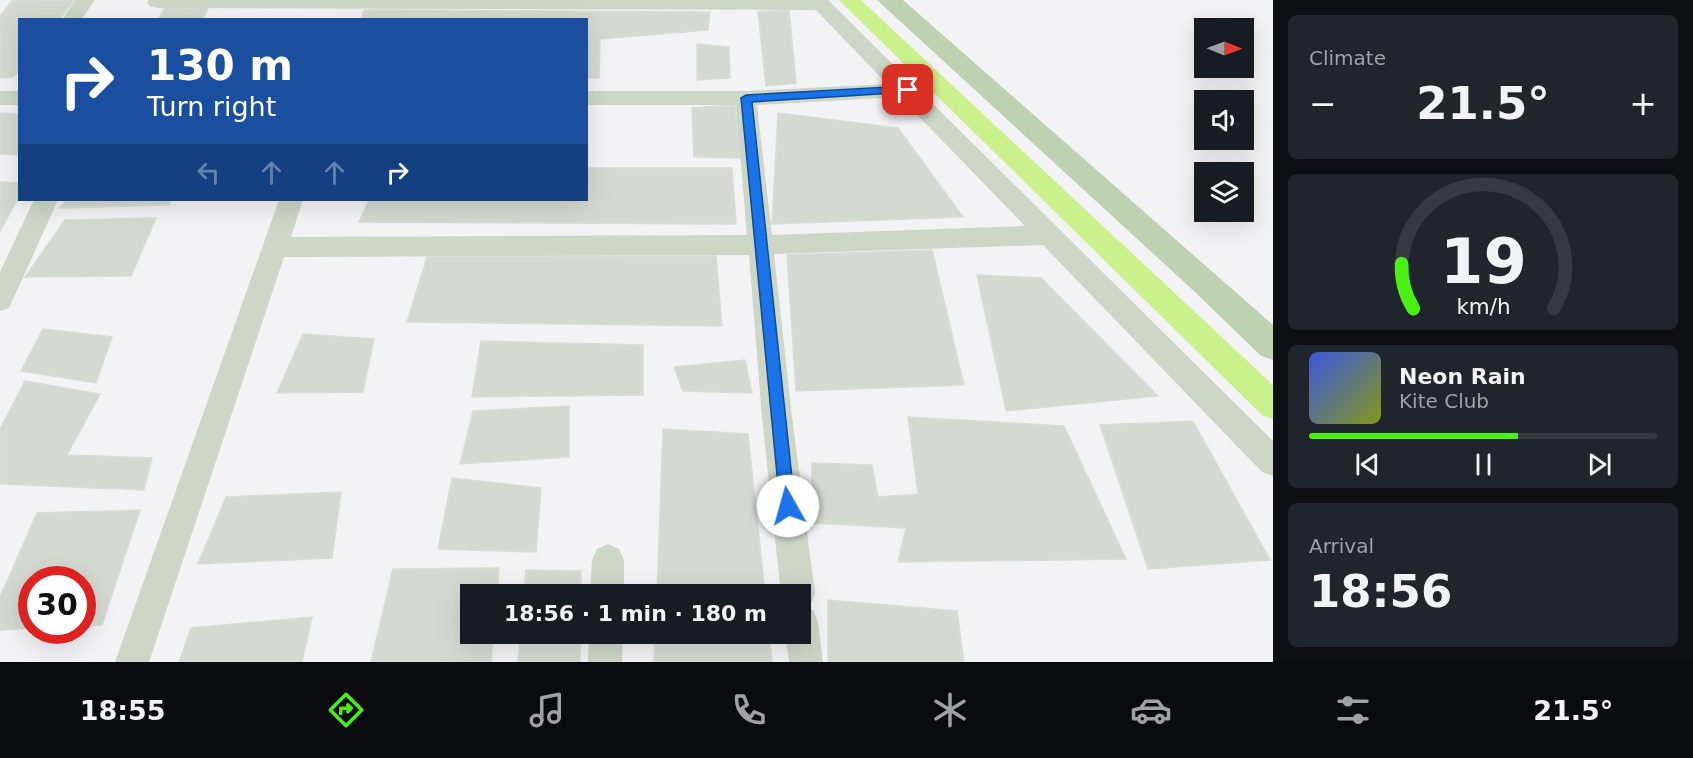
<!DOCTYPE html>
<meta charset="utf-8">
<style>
:root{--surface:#171b24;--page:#20242c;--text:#f1f3f6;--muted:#9ea1a6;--line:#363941;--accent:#4af012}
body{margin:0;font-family:"DejaVu Sans",sans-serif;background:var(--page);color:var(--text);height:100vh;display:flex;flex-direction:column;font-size:22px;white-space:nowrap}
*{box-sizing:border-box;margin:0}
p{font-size:20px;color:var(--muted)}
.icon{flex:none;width:33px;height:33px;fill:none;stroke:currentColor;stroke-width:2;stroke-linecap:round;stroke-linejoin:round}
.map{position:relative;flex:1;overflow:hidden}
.details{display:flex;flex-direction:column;gap:15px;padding:15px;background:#0d0f14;width:420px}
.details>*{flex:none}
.hud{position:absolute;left:18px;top:18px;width:570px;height:183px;border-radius:0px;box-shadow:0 6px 24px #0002;background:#1a4fa0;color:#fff;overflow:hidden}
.needle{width:39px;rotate:91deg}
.controls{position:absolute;left:1194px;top:18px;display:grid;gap:12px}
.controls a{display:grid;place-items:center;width:60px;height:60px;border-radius:0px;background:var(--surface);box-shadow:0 6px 24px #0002;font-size:30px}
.speed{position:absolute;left:18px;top:566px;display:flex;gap:12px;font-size:30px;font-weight:700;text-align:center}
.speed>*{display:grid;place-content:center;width:78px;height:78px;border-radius:50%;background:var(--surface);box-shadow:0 6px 24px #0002;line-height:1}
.speed .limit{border:9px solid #d22;background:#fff;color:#111}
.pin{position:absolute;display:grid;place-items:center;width:51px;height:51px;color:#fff;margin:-26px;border-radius:12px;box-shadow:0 3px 9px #0006}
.me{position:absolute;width:66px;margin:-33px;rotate:353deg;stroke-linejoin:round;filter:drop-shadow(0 0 4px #0008)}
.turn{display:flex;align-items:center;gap:21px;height:126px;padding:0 30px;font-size:27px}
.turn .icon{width:78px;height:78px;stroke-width:2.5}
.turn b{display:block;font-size:42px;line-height:51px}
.lanes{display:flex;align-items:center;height:57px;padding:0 30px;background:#0003;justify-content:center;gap:30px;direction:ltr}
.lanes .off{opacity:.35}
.big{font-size:45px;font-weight:800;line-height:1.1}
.details .card{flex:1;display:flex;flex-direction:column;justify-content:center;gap:9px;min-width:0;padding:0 21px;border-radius:9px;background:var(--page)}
.details .dial{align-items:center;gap:0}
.dial svg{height:156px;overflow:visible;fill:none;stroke:var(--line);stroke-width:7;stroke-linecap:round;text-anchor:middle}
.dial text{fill:var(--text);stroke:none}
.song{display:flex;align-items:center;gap:18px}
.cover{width:72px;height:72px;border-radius:9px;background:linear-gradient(135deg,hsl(230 70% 55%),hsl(70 70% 35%))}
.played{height:6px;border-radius:3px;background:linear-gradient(90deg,var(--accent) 60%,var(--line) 60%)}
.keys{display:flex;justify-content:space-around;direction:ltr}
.heat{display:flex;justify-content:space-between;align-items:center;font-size:33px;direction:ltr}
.trip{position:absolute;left:460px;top:584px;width:351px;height:60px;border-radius:0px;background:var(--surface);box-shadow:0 6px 24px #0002;font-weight:800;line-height:60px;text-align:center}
.dock{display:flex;height:96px;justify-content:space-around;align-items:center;background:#090b0e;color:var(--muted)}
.dock .icon{width:42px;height:42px}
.dock .active{color:var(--accent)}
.dock b{font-size:27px;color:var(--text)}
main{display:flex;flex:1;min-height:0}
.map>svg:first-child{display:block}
</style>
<main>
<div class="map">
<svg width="1273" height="662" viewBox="0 0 1273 662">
<rect width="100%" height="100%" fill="#f3f3f5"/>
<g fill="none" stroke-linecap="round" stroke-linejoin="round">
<!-- canal -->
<path fill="#caf18c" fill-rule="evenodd" d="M839,0H861L1273,385V419L1262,415Z"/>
</g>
<!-- building -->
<g fill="#d4dad1" stroke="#d7ded6" stroke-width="1.5">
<path d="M13,0H74L59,20H20V69L13,77L0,78V16Z"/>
<path d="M209,6L202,20H158L164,9Z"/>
<path d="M364,10L710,12L708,30L600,39L599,78H586V20H361Z"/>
<path d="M789,10L796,83L766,86L758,12Z"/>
<path d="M697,44L729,47L730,78L697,80Z"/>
<path d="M735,105L741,158L694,157L692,108Z"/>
<path d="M0,113L20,114V155L0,154Z"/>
<path d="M778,113L898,128L963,217L772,224Z"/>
<path d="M586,168H732L736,224L359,222L369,200H586Z"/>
<path d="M0,182L20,183V195L0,231Z"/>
<path d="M66,200H171L169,205L60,208Z"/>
<path d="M156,218L131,276L25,277L65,220Z"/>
<path d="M932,250L964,385L796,391L787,255Z"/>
<path d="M716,256L722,326L407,322L427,257Z"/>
<path d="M977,275L1041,278L1158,396L1006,411Z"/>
<path d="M43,329L112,337L96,383L21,371Z"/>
<path d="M303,334L374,339L363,392L277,393Z"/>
<path d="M481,341L643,345V395L472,397Z"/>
<path d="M745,360L752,393L683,391L674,367Z"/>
<path d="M25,381L100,394L67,455L152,458L144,490L0,484V429Z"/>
<path d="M569,406V457L460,464L473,411Z"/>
<path d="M908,417L1064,426L1126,559L898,562L906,528L810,523L812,463L872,465L878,497L918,494Z"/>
<path d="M1193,421L1270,560L1148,569L1100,425Z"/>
<path d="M663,429L748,434L765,594H657Z"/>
<path d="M452,478L541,488L536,552L438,549Z"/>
<path d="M341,492L332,558L198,564L226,497Z"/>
<path d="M140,510L102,625L82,626V579H32V628L0,630V597L37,513Z"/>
<path d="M499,568L497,594H471V633H493L491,662H371L393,569Z"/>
<path d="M526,570L581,571V594H524Z"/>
<path d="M828,600L957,611L964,662H828Z"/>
<path d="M312,617L302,662H179L191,628Z"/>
<path d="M521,633H580V662H518Z"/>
<path d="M655,633H769L772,662H654Z"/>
</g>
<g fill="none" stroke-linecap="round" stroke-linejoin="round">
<!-- minor -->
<g fill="#ccd7c6" fill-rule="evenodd">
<path d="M75,0H95L81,20H62Z"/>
<path d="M149,0H828L1273,441V476L1262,472L1043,245L774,254L792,417L815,594L810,606L806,607L813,610L818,622L823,662H789L785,633H801V594H781L762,417L749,255L284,257L149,662H115L279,200H303L291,237L747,235L736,105H586V91H746L887,84L816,10L157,8L150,6L147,2ZM900,97L1025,226L772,235L757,105Z"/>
<rect x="0" y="91" width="20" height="14"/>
<path d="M34,200H58L9,308L0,311V272Z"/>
<path d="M608,544L619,549L624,560V594H590L592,560L597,549Z"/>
<path d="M589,633H623L622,662H588Z"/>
</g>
<!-- major -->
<path fill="#bcd2b1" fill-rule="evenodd" d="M877,0H903L1273,325V360L1261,356L1195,292Z"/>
</g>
<!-- route -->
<path fill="#1a73e8" stroke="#114b97" stroke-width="1.5" d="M908,86L911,87V92L752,102L795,506L793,511L788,513L782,511L780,506L741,98L746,95Z"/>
</svg>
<div class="controls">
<a><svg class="needle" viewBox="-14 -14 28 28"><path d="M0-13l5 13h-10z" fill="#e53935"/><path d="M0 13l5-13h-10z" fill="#9ea1a6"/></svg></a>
<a><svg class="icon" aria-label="sound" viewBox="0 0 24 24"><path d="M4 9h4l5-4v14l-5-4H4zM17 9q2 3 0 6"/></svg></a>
<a><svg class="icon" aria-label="layers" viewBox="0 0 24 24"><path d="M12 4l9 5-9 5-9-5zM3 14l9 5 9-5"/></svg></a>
</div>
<div class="speed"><div class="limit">30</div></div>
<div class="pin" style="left:908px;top:90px;background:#d93025"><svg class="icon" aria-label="arrive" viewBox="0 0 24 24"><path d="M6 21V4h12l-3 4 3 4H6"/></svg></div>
<svg class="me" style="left:788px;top:506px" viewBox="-20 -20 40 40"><circle r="19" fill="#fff"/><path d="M0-13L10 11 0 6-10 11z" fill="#1a73e8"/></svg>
<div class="trip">18:56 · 1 min · 180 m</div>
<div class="hud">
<div class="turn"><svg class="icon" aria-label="right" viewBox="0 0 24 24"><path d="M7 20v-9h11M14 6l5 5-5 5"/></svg><div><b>130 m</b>Turn right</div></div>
<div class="lanes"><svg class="icon off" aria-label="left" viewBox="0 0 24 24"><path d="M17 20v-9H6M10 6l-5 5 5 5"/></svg><svg class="icon off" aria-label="ahead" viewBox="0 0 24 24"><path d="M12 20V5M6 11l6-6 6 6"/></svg><svg class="icon off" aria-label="ahead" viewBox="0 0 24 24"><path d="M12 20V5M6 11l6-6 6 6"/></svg><svg class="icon" aria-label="right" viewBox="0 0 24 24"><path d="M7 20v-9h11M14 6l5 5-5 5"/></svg></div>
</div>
</div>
<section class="details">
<div class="card"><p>Climate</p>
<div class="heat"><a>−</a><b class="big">21.5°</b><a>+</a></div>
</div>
<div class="card dial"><svg viewBox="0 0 100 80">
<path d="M14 69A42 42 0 1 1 86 69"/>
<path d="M14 69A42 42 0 0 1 8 46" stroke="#4af012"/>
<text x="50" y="56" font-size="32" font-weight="700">19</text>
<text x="50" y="72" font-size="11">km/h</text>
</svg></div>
<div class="card">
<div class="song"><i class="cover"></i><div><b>Neon Rain</b><p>Kite Club</p></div></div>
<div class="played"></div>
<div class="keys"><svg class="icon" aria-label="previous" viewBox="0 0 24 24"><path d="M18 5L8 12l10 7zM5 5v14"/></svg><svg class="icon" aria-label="pause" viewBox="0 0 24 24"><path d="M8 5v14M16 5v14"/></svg><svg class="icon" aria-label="next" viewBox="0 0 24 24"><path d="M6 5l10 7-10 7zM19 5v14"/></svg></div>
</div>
<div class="card"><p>Arrival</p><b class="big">18:56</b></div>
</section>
</main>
<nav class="dock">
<b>18:55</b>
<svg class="icon active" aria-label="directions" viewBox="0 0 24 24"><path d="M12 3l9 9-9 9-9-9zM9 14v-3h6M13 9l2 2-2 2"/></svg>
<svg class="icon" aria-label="music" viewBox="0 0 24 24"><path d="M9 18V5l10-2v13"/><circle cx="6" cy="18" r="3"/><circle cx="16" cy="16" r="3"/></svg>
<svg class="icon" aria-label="phone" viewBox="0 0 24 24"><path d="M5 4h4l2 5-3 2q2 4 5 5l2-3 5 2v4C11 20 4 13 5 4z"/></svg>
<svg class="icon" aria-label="climate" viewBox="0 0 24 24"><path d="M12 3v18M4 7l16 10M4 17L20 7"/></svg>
<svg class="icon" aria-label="car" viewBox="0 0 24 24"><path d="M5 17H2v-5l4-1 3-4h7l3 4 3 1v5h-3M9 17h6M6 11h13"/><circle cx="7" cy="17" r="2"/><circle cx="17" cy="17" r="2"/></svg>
<svg class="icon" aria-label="filters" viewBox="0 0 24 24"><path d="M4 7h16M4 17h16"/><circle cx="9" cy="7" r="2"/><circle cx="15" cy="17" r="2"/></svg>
<b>21.5°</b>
</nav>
